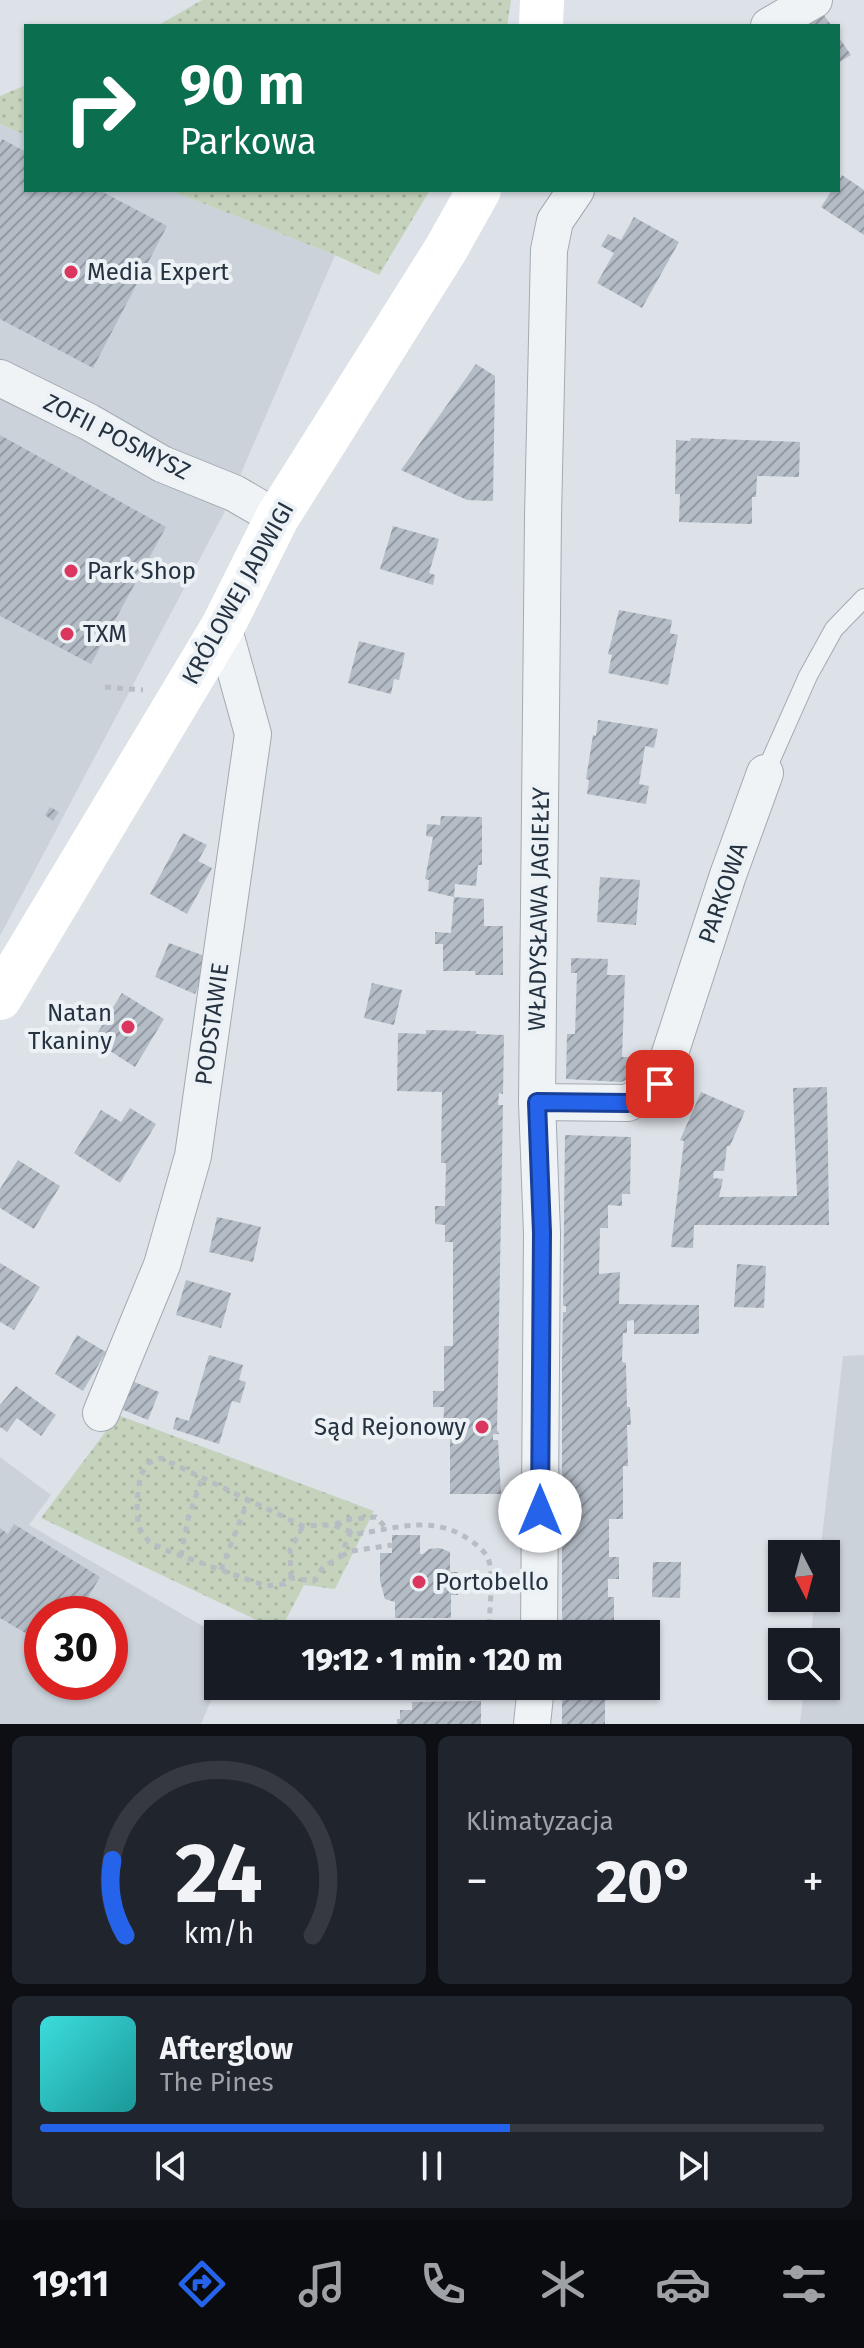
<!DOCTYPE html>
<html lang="pl">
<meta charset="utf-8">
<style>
:root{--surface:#171b24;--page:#20242c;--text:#f1f3f6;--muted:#9ea1a6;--line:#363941;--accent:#2563eb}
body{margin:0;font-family:"Fira Sans",sans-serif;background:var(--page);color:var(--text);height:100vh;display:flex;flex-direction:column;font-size:30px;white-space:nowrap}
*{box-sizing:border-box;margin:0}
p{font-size:26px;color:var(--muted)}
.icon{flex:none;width:44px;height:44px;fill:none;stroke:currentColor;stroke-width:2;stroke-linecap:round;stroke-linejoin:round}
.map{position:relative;height:1724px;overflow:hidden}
.panel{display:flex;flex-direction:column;gap:12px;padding:12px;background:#0d0f14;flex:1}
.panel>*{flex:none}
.guide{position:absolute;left:24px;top:24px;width:816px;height:168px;border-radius:0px;box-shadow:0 2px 6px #0004;background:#0b6e4f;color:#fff;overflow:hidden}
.needle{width:52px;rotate:174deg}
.fabs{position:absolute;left:768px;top:1540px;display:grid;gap:16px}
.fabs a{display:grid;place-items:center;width:72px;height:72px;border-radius:0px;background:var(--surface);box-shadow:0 2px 6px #0004;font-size:40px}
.speed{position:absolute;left:24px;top:1596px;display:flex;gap:16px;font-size:40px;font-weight:700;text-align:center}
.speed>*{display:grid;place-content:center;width:104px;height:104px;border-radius:50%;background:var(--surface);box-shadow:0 2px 6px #0004;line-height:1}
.speed .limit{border:12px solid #d22;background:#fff;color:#111}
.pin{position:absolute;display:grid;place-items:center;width:68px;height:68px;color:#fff;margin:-34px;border-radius:16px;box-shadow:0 4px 12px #0006}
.me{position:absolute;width:88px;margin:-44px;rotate:0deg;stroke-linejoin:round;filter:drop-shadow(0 0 6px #0008)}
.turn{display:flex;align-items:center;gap:28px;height:168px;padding:0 24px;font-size:36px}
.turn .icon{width:104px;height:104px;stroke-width:2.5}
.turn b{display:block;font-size:56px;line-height:68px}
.big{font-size:60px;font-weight:800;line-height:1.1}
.panel .card{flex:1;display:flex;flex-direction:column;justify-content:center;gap:12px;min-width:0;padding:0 28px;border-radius:12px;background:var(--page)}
.panel .dial{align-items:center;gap:0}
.dial svg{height:208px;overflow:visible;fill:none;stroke:var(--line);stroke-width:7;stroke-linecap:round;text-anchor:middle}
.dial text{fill:var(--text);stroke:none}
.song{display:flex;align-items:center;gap:24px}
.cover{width:96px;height:96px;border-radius:12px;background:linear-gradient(135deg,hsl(180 70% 55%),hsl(180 70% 35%))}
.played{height:8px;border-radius:4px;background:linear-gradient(90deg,var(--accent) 60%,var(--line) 60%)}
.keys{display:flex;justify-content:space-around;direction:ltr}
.heat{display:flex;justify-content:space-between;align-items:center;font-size:44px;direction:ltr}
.panel .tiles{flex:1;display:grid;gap:12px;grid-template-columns:1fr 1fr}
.card:last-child{grid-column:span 2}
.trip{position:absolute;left:204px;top:1620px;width:456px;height:80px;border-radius:0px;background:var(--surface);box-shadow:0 2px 6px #0004;font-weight:800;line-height:80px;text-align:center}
.dock{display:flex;height:128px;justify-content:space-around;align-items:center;background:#090b0e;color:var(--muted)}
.dock .icon{width:56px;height:56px}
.dock .on{color:var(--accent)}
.dock b{font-size:36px;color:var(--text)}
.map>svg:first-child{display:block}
</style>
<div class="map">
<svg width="864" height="1724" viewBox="0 0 864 1724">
<defs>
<pattern id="grass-dots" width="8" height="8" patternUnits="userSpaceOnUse" patternTransform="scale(2)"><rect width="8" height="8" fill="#c5d3bd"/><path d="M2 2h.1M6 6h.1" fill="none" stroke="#a9b6a4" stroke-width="1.8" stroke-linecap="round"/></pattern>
<pattern id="building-hatch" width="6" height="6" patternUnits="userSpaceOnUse" patternTransform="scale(2)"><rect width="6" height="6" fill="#b4bcc6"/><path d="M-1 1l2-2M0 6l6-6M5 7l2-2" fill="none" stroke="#9299a2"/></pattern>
</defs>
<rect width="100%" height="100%" fill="#dde2e8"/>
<!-- built -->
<g fill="#cbd2da" fill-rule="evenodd">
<path d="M0,124L26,135V190H169L335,255L224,513L0,936Z"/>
<path d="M864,1355V1724H800L804,1686H826V1642H810L815,1598H826V1554H820L843,1356Z"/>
<path d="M0,1457L51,1495L29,1525L218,1635V1684L201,1724H0ZM42,1614H110V1682H42Z"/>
</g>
<!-- grass -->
<g fill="url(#grass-dots)">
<path d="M202,0H511L507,26H157Z"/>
<path d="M26,85V135L0,124V96Z"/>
<path d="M169,190H430L379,275L335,255Z"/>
<path d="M118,1415L374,1511L335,1589L304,1585L280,1631L41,1518Z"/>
</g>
<!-- building -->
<g fill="url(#building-hatch)">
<path d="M823,14L832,26H805Z"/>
<path d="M838,36L851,55L838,63Z"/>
<path d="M2,139L26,152V190H99L167,226L93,368L0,319V144Z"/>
<path d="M842,175L864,190V235L821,207L832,190H838V182Z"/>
<path d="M634,217L679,242L642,308L597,283L614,253L601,246L608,234L621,240Z"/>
<path d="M476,364L495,376L493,501L467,500L401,470Z"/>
<path d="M0,435L166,527L91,664L0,616Z"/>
<path d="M691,438L800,442L799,477L757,476L756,497H752V524L679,522L680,494H675L676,440L690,441Z"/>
<path d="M393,526L439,539L429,573L435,575L433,585L380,569Z"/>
<path d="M619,610L672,620L670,633L678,635L668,685L608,673L612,655L608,654Z"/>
<path d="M359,641L405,653L399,680L394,679L391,694L348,683Z"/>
<path d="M598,720L658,729L654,748L645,746L642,766L639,784L649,786L646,804L587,794L589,780L586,779L593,735L596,736Z"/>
<path d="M50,807L59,812L53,821L45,815Z"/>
<path d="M441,816L482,817V865H478L476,886L455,884L454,897L484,899V926H503V975H475V971H443V944H435V932L451,933L454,897L428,891L429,880L425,879L433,837L426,836L427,824L440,825Z"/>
<path d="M183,833L207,845L198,861L212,868L187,914L150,894Z"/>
<path d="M600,877L640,880L636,925L597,922Z"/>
<path d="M169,943L210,958L195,994L155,977Z"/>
<path d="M571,958L608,959L607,975H625L622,1057H651L645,1073L621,1082L566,1079L567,1034H575L577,973H571Z"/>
<path d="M372,983L402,990L394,1025L364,1018Z"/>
<path d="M122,993L164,1019L135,1067L93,1040Z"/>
<path d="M426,1030L476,1031V1034L504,1035L503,1094L499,1093L498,1105H503L497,1430L499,1434H493V1440H498L501,1494H450V1436H443L444,1407H433V1391H444V1346H453V1242H445V1225L435,1224V1206H445L446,1163H441L442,1092L397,1091L398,1033L426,1034Z"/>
<path d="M827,1087L829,1225H694L693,1248L671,1247L684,1141L680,1140L701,1092L745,1111L730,1146H727L724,1171H714L713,1178L723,1179L719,1197L797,1196L793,1088Z"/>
<path d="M130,1108L156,1124L120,1183L74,1153L101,1110L121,1122Z"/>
<path d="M565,1135L631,1137L630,1194H622V1206L608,1205V1228H600L599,1274L620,1272L619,1304L699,1305V1334H634V1320L627,1321V1333H623L622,1362L626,1363L627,1407H630L631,1425H627L628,1466H623V1519H609V1557H619V1579H608V1597H614V1621H605V1634H562V1361L563,1312H566V1306H563Z"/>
<path d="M18,1160L60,1186L34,1229L0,1208V1189Z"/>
<path d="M217,1217L261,1227L253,1262L209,1252Z"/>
<path d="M0,1263L40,1287L14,1330L0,1322Z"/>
<path d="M737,1264L766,1266L764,1308L734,1307Z"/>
<path d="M186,1280L231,1293L221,1328L176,1315Z"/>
<path d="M77,1335L106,1352L83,1391L55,1374Z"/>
<path d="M209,1355L243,1365L239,1380L246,1382L240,1403L232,1401L219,1444L173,1429L176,1417L189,1421Z"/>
<path d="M132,1381L159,1392L148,1420L121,1409Z"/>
<path d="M16,1386L56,1415L41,1436L17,1418L7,1432L0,1427V1405Z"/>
<path d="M14,1524L100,1577L78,1614H42V1643L0,1618V1528L8,1534Z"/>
<path d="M392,1535H420V1554H423L429,1549L440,1548L450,1552V1572H458V1595H451V1618H395V1602L385,1599L380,1581V1553H392Z"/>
<path d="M653,1562H681L680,1598L652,1597Z"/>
<rect x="562" y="1686" width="43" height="38"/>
<path d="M481,1701V1724H397V1719H400V1710H412V1702Z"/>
</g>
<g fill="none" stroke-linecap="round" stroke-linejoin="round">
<defs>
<path id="lane" d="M765,773L808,676L834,629L864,598"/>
<g id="street">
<path d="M769,26L814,0"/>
<path d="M0,378L89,422L162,464L234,493L277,518"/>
<path d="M537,1102L628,1103L660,1084L728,875L765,773"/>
<path d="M101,1413L162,1265L193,1156L253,734L223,626"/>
<path d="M539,1634L542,1233L537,1102L543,517L549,250L555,221L576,190"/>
<path d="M532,1724L536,1686"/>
</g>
</defs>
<!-- lane casing -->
<use href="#lane" stroke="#a2aab2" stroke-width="20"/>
<!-- street casing -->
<use href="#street" stroke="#a2aab2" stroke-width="38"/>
<!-- path -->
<g stroke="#b7bdc3" stroke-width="5" stroke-dasharray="6 6" stroke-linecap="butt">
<path d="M105,687L143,690"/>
<path d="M335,1524L351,1519L376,1517L387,1529"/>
<path d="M351,1531L340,1557L323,1567L314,1581L291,1578L285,1584L266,1586L168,1551L149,1542L138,1526L137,1501L140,1476L149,1463L161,1458L303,1526L333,1525L357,1534C398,1528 435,1514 471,1541C480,1547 488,1554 490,1565C493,1585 489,1613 489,1634"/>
<path d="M181,1556L188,1519L202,1478"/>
<path d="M341,1556L352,1551L392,1545"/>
<path d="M221,1570L248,1500"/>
<path d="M291,1578L290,1550L303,1526"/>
</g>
<!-- lane -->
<use href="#lane" stroke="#f0f3f6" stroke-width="18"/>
<!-- street -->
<use href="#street" stroke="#f0f3f6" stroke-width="36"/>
<!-- secondary -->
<g stroke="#fff" stroke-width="44">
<path d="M541,26L542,0"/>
<path d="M0,998L223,626L277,518L446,249L479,190"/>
</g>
</g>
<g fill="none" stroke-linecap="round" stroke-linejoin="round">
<defs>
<path id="route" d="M540,1511L542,1233L537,1102L628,1103L660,1084"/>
</defs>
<!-- route casing -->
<use href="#route" stroke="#184099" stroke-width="20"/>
<!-- route -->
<use href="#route" stroke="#2563eb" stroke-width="14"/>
</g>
<!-- markers -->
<g fill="#da365e" stroke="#ecf1f6" stroke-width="3">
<circle cx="71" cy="272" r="8"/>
<circle cx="71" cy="571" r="8"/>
<circle cx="67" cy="634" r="8"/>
<circle cx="128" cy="1027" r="8"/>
<circle cx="482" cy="1427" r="8"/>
<circle cx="419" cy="1582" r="8"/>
</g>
<g text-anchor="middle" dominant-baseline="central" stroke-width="8" stroke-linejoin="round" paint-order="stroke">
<!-- poi labels -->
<g font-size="24" fill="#253240" stroke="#ecf1f6" text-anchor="start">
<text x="87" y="272">Media Expert</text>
<text x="87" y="571">Park Shop</text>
<text x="83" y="634">TXM</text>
<text x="112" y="1013" text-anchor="end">Natan<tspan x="112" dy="28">Tkaniny</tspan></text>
<text x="466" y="1427" text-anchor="end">Sąd Rejonowy</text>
<text x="435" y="1582">Portobello</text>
</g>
<!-- street labels -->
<g font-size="24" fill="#253240" stroke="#ecf1f6">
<text transform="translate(117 437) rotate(27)">ZOFII POSMYSZ</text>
<text transform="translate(238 593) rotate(-61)">KRÓLOWEJ JADWIGI</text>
<text transform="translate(723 893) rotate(-71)">PARKOWA</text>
<text transform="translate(539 909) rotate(-89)">WŁADYSŁAWA JAGIEŁŁY</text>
<text transform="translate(212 1024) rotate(-82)">PODSTAWIE</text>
</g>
</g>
</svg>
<div class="fabs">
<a><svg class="needle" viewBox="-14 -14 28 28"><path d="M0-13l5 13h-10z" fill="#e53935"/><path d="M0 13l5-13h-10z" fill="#9ea1a6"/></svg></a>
<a><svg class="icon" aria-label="search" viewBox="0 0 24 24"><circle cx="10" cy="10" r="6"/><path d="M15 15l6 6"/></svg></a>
</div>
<div class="speed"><div class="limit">30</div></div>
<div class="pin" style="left:660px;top:1084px;background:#d93025"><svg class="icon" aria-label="arrive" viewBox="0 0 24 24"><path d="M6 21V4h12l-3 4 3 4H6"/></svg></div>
<svg class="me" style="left:540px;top:1511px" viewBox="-20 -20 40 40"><circle r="19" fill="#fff"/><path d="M0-13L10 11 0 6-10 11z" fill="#2563eb"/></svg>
<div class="trip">19:12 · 1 min · 120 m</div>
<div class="guide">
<div class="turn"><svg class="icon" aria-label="right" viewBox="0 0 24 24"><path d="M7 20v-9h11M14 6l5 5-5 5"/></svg><div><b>90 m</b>Parkowa</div></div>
</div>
</div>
<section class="panel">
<div class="tiles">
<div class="card dial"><svg viewBox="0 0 100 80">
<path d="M14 69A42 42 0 1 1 86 69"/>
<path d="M14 69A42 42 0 0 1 9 40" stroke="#2563eb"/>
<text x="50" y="56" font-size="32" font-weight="700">24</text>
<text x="50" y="72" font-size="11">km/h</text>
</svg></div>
<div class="card"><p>Klimatyzacja</p>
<div class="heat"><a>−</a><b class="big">20°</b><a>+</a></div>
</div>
<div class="card">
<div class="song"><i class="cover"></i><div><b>Afterglow</b><p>The Pines</p></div></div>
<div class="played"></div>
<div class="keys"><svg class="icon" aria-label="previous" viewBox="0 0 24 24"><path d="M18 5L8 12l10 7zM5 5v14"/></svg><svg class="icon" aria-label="pause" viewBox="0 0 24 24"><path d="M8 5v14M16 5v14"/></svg><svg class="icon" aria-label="next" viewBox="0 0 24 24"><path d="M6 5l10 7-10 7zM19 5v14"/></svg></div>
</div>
</div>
</section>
<nav class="dock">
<b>19:11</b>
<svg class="icon on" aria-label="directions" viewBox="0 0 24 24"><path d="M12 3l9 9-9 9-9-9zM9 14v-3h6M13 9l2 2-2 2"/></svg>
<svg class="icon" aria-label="music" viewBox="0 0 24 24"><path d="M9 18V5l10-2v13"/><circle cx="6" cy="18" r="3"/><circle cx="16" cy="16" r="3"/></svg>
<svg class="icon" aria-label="phone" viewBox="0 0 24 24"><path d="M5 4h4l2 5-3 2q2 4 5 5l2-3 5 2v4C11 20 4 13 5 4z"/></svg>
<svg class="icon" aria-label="climate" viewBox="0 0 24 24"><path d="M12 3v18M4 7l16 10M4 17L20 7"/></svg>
<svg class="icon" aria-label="car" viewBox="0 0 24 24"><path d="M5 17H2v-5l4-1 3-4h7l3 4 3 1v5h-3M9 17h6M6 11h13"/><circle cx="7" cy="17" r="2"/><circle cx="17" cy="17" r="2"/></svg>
<svg class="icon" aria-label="filters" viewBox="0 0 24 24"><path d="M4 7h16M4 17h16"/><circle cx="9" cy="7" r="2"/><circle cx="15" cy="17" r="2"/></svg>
</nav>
